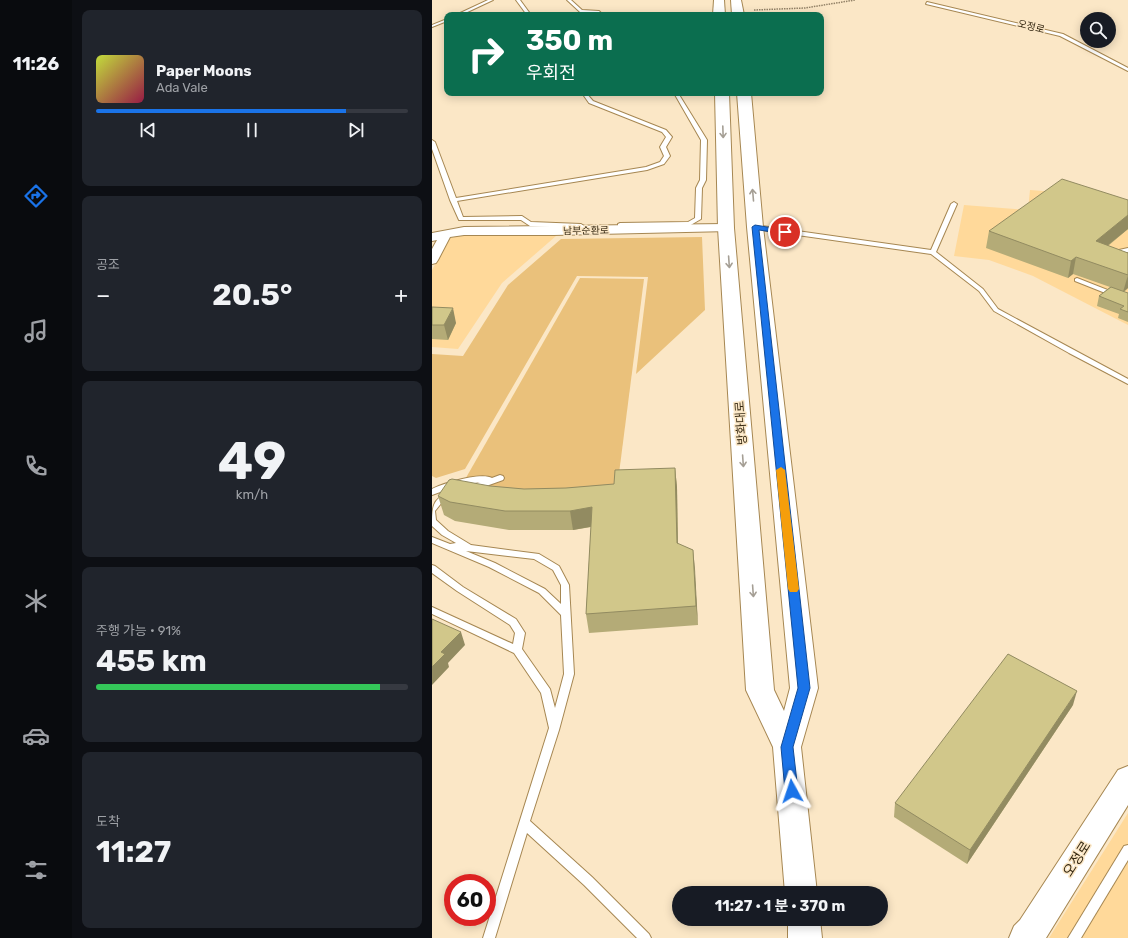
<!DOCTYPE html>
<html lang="ko">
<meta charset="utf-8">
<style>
:root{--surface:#171b24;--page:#20242c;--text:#f1f3f6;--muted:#9ea1a6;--line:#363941;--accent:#1a73e8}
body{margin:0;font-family:Rubik,"Noto Sans KR",sans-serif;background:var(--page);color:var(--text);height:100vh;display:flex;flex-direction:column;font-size:15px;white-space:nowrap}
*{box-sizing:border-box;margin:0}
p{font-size:13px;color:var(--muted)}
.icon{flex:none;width:22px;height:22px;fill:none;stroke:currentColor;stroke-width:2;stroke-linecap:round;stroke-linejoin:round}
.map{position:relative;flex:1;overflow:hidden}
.side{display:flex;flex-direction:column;gap:10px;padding:10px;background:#0d0f14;width:360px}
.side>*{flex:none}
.hud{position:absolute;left:12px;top:12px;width:380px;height:84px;border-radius:8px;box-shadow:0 2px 10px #0003;background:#0b6e4f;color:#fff;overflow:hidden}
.fabs{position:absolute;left:648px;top:12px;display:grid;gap:8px}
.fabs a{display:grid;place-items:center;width:36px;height:36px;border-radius:50%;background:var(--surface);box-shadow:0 2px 10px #0003;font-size:20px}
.speed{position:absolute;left:12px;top:874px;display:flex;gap:8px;font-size:20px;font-weight:700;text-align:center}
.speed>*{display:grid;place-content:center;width:52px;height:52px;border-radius:50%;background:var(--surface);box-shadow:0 2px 10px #0003;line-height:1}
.speed .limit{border:6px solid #d22;background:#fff;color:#111}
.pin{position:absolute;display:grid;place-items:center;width:34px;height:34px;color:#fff;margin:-17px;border:2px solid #fff;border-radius:50%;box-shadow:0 1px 4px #0007}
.me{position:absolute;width:44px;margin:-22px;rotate:355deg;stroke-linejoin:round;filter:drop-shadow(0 0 3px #0008)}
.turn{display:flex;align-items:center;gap:14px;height:84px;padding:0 16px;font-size:18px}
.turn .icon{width:52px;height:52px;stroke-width:2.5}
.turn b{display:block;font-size:28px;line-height:34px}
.big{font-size:30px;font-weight:700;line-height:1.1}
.side .widget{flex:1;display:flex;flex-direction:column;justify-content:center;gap:6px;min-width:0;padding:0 14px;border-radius:8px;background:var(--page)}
.side .dial{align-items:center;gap:0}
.dial b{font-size:52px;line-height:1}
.song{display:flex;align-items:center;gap:12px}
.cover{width:48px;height:48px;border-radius:6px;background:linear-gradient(135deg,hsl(70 70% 55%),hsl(340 70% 35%))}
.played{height:4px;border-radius:2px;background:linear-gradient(90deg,var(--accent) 80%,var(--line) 80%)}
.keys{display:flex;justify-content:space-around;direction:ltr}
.heat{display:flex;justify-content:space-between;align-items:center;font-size:22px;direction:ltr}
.charge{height:6px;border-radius:3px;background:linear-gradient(90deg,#34c759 91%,var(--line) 0)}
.trip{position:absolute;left:240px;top:886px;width:216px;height:40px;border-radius:20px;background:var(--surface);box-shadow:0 2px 10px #0003;font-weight:700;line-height:40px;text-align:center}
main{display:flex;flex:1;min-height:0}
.dock{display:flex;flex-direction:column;width:72px;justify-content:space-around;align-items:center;background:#090b0e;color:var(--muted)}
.dock .icon{width:28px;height:28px}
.dock .on{color:var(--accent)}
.dock b{font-size:18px;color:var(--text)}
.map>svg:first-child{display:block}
</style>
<main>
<nav class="dock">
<b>11:26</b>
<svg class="icon on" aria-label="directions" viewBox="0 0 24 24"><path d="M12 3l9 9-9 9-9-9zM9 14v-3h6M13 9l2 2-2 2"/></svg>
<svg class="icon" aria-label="music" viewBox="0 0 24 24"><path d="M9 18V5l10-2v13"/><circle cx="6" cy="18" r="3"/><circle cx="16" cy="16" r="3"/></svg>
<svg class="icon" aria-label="phone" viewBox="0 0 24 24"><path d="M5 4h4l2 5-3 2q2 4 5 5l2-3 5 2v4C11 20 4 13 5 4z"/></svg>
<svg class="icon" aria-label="climate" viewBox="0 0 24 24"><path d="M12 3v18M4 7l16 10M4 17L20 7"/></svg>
<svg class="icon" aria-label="car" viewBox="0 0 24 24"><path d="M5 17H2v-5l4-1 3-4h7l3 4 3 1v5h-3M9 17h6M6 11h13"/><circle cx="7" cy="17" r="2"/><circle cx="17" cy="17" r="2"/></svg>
<svg class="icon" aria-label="filters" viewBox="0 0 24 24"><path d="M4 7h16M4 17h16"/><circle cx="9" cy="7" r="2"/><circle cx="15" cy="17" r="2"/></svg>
</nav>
<section class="side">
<div class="widget">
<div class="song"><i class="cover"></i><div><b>Paper Moons</b><p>Ada Vale</p></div></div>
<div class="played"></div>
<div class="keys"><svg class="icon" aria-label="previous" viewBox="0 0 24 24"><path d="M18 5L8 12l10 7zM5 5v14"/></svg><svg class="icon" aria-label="pause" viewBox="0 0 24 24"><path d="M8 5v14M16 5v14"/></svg><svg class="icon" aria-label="next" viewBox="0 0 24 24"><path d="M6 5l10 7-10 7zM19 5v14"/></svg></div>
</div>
<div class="widget"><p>공조</p>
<div class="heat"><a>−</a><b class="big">20.5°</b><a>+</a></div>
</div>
<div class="widget dial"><b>49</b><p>km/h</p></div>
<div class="widget"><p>주행 가능 · 91%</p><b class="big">455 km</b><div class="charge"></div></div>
<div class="widget"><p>도착</p><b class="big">11:27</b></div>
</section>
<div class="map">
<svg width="696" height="938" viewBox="0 0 696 938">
<rect width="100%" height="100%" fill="#fbe7c6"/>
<!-- built -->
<g fill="#ffd99a">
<path d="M598,190L623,192L696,211V325L601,276L557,260L522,256L532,205L596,210Z"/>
<path d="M37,234L124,236L70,283L26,349L0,347V270L18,238Z"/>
<path d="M696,813V938H617L679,840Z"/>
</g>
<!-- green -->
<g fill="#eac17b">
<path d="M270,237L273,310L204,374L216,277L145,276L33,469L4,478L0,476V354L31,356L76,285L129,239Z"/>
<path d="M148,278L212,279L185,489L23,497Z"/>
</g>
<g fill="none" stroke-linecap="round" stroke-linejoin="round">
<defs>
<g id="lane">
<path d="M56,0H61L29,15H24Z"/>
<path d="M84,0H88L99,15H95Z"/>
<path d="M135,0H139L150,10L167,11L171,15H167L166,13L148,12Z"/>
<path d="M495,2L631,34L696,68V71L628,36L494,4Z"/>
<path d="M15,19V21L0,27V25Z"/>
<path d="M150,93H154L161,101L234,130L240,137L234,147L238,156L232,164L215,170L25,201L31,217L90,216L99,222L149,224L152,226L151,227L98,226L89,220H27L18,200L0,149V140L3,142L24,198L214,167L228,162L232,156L228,147L234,137L230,132L157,103Z"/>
<path d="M242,93H246L275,140L274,180L270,188L269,219L257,226H186V224L188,223L256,222L263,218L264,188L268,180L269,140Z"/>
<path d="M522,202L525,204L504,252L551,289L566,309L696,379V384L637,353L562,311L547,291L499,254L323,229L320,227L323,225L499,250L519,204Z"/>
<path d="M696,248V252C690,253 687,257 681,259L678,257L687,250Z"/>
<path d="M645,278L696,298V302L643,281V279Z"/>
<path d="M68,475L71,476L72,478L71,480L43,490H37L36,488L37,486L48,482L22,487L0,495V489C12,483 49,472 60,478Z"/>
<path d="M16,493L19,494L20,496L19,498L11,501L3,511L4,520L16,531L39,545L107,554L127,566L137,585L142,674L127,730L98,821L160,877L217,934L219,938H205L152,885L95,833L63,938H51L117,728L109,693L82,653L0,614V607L81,644L83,633L78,625L25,591L0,573V565L3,566L31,587L84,619L93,633L90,649L118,689L123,708L132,674L129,615L107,593L57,567L0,543V537L18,544L24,543L10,535L0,526C0,508 0,499 16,493ZM34,551L102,559L121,570L129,585V604L113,589L63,563Z"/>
<path d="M696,845V860L649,938H636L692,846Z"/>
</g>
<path id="street" d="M294,224L298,225L300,228L298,231L122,235H32L18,237L6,260L4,263L0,264V249L5,240L0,241V233L32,227Z"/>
<g id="primary">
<path d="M282,0H292L293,15H281Z"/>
<path d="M299,0H309L312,15H300Z"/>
<path d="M283,93H297L302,228L342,690L352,711L358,688L315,227L305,93H319L331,227L386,688L369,747L385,893H353L341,747L314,690L286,228Z"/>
<path d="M696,766V805L614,938H577L582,926L588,920L686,770Z"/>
<path d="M356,919H388L390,938H356Z"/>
</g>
</defs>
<!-- lane casing -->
<use href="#lane" stroke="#a68752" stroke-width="2"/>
<!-- street casing -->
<use href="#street" stroke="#a68752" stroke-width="2"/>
<!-- primary casing -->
<use href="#primary" stroke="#a68752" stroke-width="2"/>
<!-- path -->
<path stroke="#938267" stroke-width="1.5" stroke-dasharray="1.5 1" stroke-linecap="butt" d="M322,10L373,8L423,0"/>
<!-- lane -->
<use href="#lane" fill="#fff" fill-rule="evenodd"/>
<!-- street -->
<use href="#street" fill="#fff" fill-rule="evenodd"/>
<!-- primary -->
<use href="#primary" fill="#fff" fill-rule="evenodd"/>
</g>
<!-- wall -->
<g fill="#b4ab77">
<path d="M696,200V229L676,246L696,253V288L692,292L696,293V322L686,318L687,314L665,306L667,296L678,287L641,274L636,278L554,248L557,231Z"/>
<path d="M0,307L24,323L16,340L0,339Z"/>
<path d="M243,468L245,487L246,544L261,550L266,625L157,633L154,614L159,527L141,530H77L23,521L12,515L6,496L58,486L92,489L134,488L182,484Z"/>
<path d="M641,705L535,864L462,817L463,803Z"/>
</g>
<!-- shaded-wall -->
<g fill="#928b61">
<path d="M696,215V229L660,258L664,241Z"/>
<path d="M644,257L641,274L636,278L639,261Z"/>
<path d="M696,275V288L691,292Z"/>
<path d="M21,308L24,323L16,340L12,325Z"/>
<path d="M243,468L245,487L246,562L245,543Z"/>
<path d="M160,507L163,526L141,530L138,511Z"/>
<path d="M261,550L263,569L266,625L264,606Z"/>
<path d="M29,632L33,645L16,663L17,667L0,685V667L9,652Z"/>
<path d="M645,691L641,705L535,864L538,850Z"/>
</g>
<!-- building -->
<g fill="#d1c78a" stroke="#928b61">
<path d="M630,179L696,200V215L664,241L696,253V275L644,257L639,261L557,231Z"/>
<path d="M679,287L696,293V312L688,309L692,306L667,296Z"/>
<path d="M0,307L21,308L12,325H0Z"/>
<path d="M243,468L245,543L261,550L264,606L154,614L160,507L138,511H73L18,502L6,496L17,480L20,479L58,486L92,489L134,488L182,484L183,470Z"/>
<path d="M0,619L29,632L9,652L13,654L0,667Z"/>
<path d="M576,654L645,691L538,850L463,803Z"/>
</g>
<!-- one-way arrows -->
<defs><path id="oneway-shaft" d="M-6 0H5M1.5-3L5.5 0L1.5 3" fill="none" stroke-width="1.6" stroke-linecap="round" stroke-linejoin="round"/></defs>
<g stroke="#a59f95">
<use href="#oneway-shaft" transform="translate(291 132) rotate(88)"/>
<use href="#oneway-shaft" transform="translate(321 195) rotate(-95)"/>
<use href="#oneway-shaft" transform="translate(297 262) rotate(86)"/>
<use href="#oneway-shaft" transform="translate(311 461) rotate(86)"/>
<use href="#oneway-shaft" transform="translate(321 591) rotate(86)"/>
</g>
<!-- route -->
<path fill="#1a73e8" stroke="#114b97" d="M323,225L353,230L356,232L353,234L327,230L378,688L361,747L366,791L364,795L360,796L355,795L353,791L349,747L366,688L320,227Z"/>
<!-- slow -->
<path fill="#f59e0b" d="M349,467L353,470L367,589L365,592H358L356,589L344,470Z"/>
<g text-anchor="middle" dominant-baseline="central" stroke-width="3" stroke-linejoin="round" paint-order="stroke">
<!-- far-street labels -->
<g font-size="10" fill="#372a14" stroke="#fbe7c6">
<text transform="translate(599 27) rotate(14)">오정로</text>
<text transform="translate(154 231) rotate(-1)">남부순환로</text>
</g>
<!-- street labels -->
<g font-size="12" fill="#372a14" stroke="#fbe7c6">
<text transform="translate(309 423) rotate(-94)">방화대로</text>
</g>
<!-- near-street labels -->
<g font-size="14" fill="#372a14" stroke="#fbe7c6">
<text transform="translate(645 859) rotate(-58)">오정로</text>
</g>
</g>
</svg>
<div class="fabs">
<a><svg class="icon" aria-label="search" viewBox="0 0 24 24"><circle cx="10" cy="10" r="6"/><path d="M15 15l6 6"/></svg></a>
</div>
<div class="speed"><div class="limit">60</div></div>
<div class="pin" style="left:353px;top:232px;background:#d93025"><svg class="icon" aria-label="arrive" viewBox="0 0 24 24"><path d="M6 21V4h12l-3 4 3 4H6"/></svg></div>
<svg class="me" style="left:360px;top:791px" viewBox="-20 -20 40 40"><path d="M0-17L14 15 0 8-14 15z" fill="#1a73e8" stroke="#fff" stroke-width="4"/></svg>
<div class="trip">11:27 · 1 분 · 370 m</div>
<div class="hud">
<div class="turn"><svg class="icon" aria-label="right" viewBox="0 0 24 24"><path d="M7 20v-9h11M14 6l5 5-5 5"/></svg><div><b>350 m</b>우회전</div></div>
</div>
</div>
</main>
